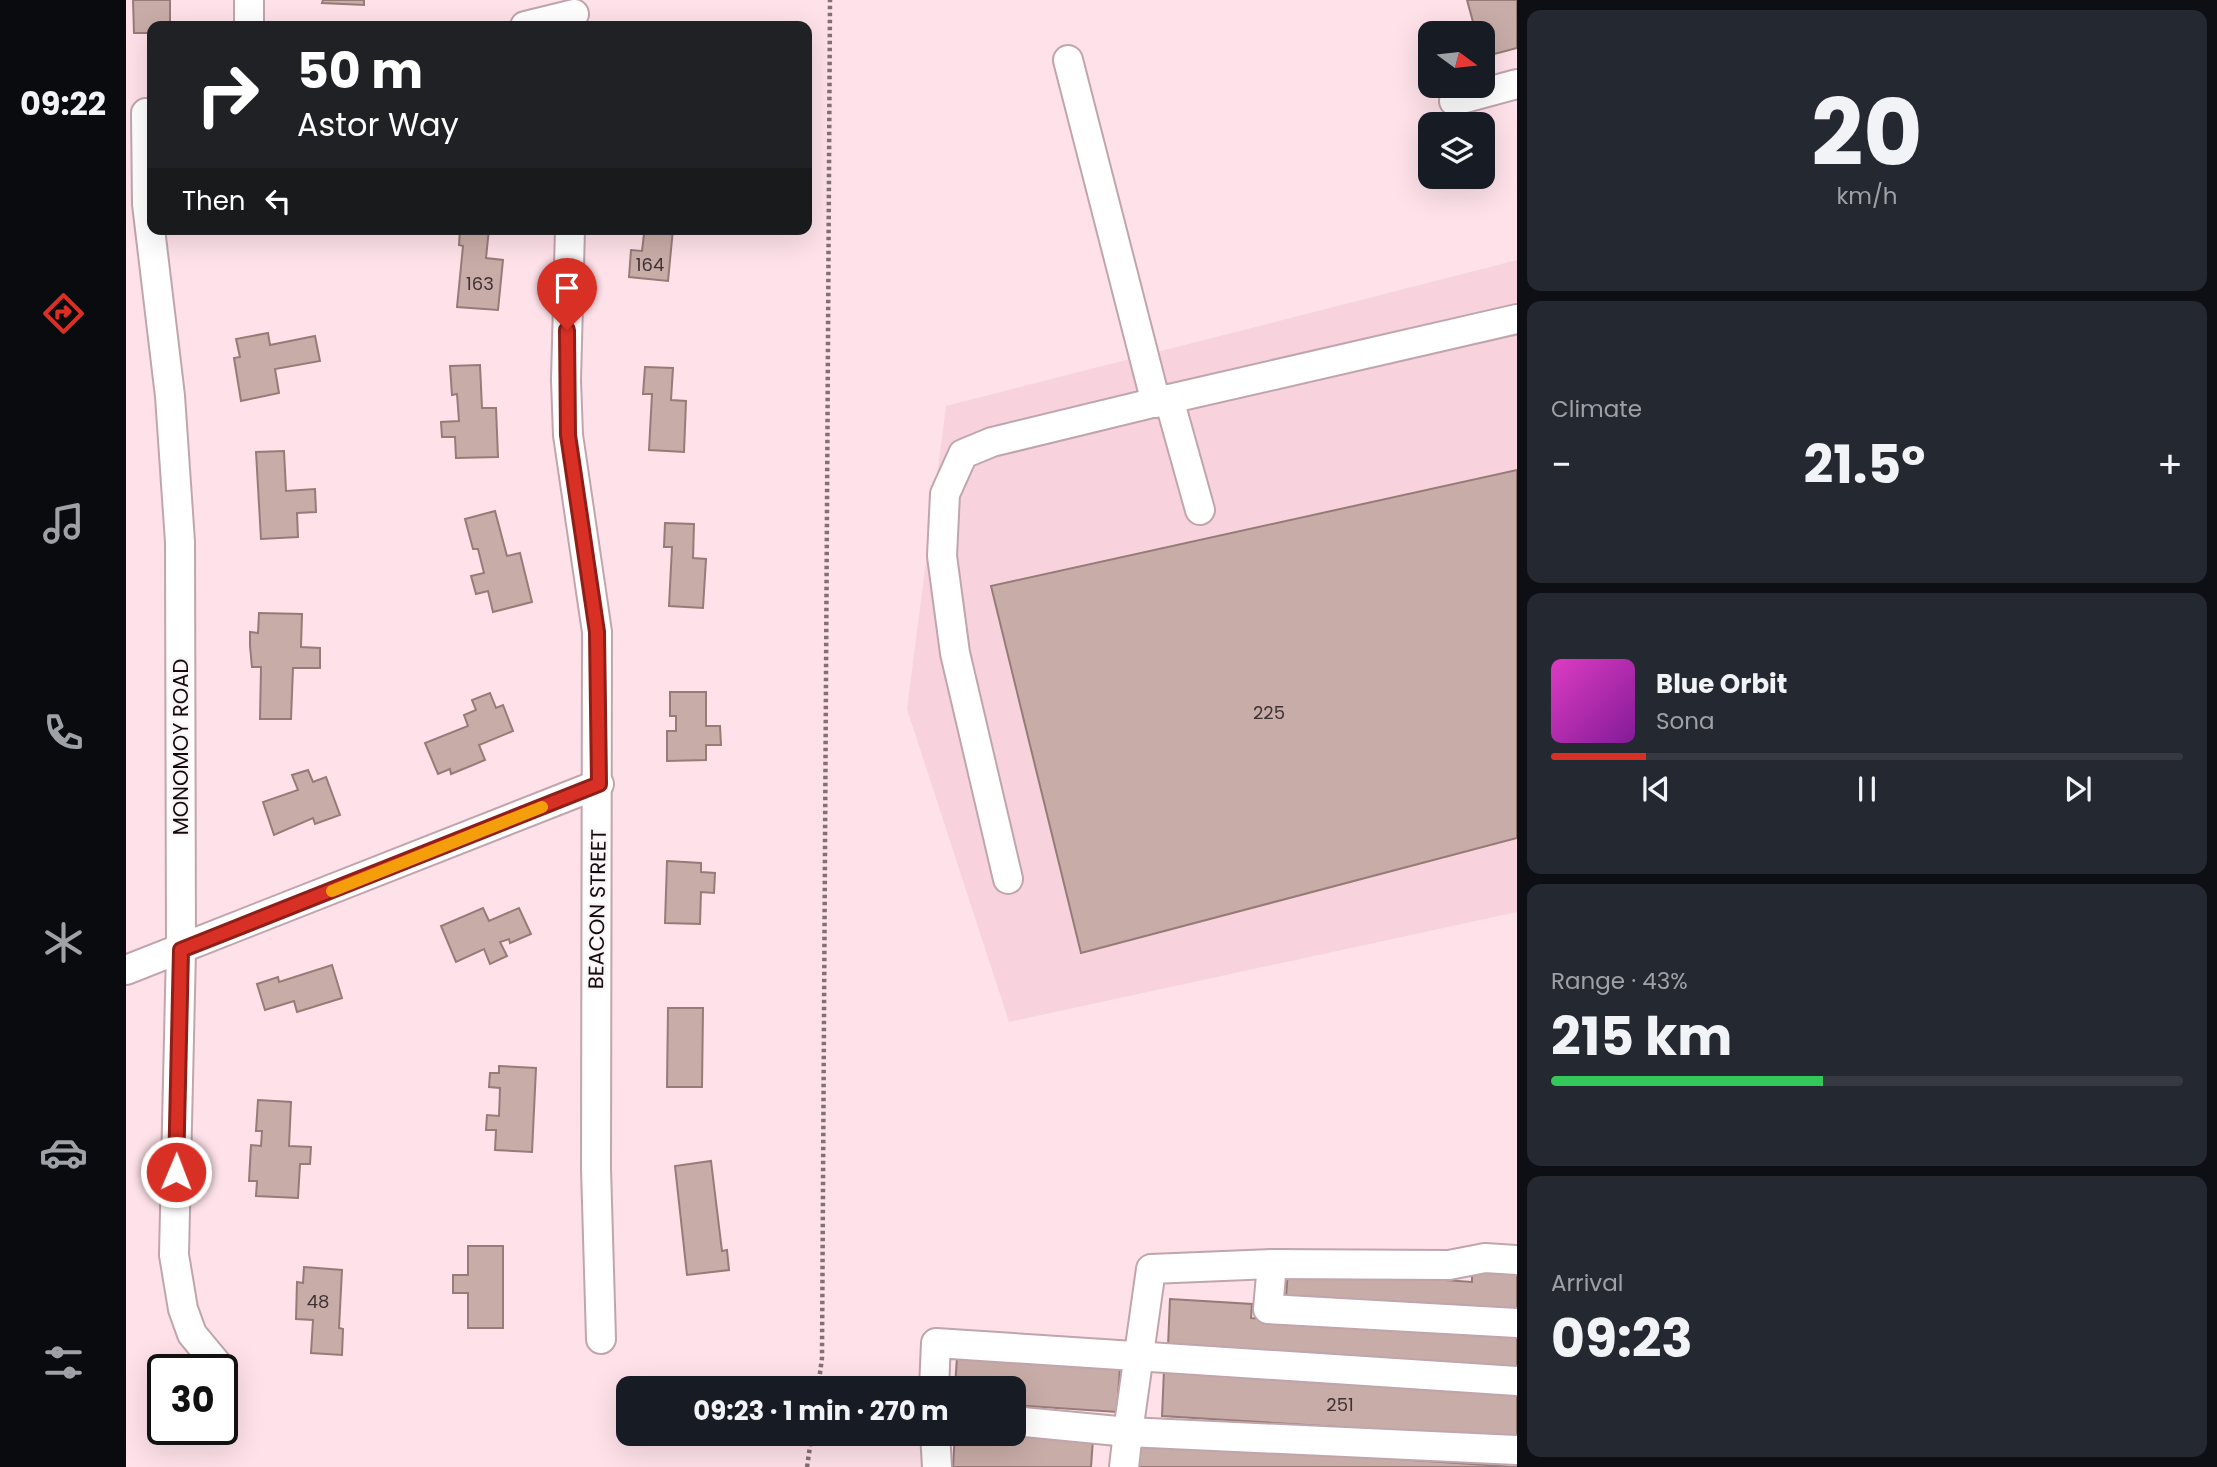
<!DOCTYPE html>
<meta charset="utf-8">
<style>
:root{--surface:#171b24;--page:#242831;--text:#f1f3f6;--muted:#9ea1a6;--line:#363941;--accent:#d93025}
body{margin:0;font-family:Poppins,sans-serif;background:var(--page);color:var(--text);height:100vh;display:flex;flex-direction:column;font-size:26px;white-space:nowrap}
*{box-sizing:border-box;margin:0}
p{font-size:23px;color:var(--muted)}
.icon{flex:none;width:38px;height:38px;fill:none;stroke:currentColor;stroke-width:2;stroke-linecap:round;stroke-linejoin:round}
.map{position:relative;flex:1;overflow:hidden}
.sheet{display:flex;flex-direction:column;gap:10px;padding:10px;background:#0d0f14;width:700px}
.sheet>*{flex:none}
.hud{position:absolute;left:21px;top:21px;width:665px;height:214px;border-radius:14px;box-shadow:0 7px 28px #0002;background:#202124;color:#fff;overflow:hidden}
.needle{width:46px;rotate:105deg}
.buttons{position:absolute;left:1292px;top:21px;display:grid;gap:14px}
.buttons a{display:grid;place-items:center;width:77px;height:77px;border-radius:14px;background:var(--surface);box-shadow:0 7px 28px #0002;font-size:35px}
.speed{position:absolute;left:21px;top:1354px;display:flex;gap:14px;font-size:35px;font-weight:700;text-align:center}
.speed>*{display:grid;place-content:center;width:91px;height:91px;border-radius:50%;background:var(--surface);box-shadow:0 7px 28px #0002;line-height:1}
.speed .limit{border:4px solid #111;border-radius:10px;background:#fff;color:#111}
.pin{position:absolute;display:grid;place-items:center;width:60px;height:60px;color:#fff;margin:-72px -30px;border-radius:50% 50% 50% 0;rotate:-45deg;box-shadow:0 0 7px #0007}
.pin .icon{rotate:45deg}
.me{position:absolute;width:77px;margin:-38px;rotate:1deg;stroke-linejoin:round;filter:drop-shadow(0 0 5px #0008)}
.turn{display:flex;align-items:center;gap:24px;height:147px;padding:0 35px;font-size:32px}
.turn .icon{width:91px;height:91px;stroke-width:2.5}
.turn b{display:block;font-size:49px;line-height:60px}
.then{display:flex;align-items:center;height:66px;padding:0 35px;background:#0003;gap:14px;font-size:26px}
.big{font-size:52px;font-weight:700;line-height:1.1}
.sheet .tile{flex:1;display:flex;flex-direction:column;justify-content:center;gap:10px;min-width:0;padding:0 24px;border-radius:14px;background:var(--page)}
.sheet .dial{align-items:center;gap:0}
.dial b{font-size:91px;line-height:1}
.song{display:flex;align-items:center;gap:21px}
.cover{width:84px;height:84px;border-radius:10px;background:linear-gradient(135deg,hsl(310 70% 55%),hsl(290 70% 35%))}
.played{height:7px;border-radius:4px;background:linear-gradient(90deg,var(--accent) 15%,var(--line) 15%)}
.keys{display:flex;justify-content:space-around;direction:ltr}
.heat{display:flex;justify-content:space-between;align-items:center;font-size:38px;direction:ltr}
.charge{height:10px;border-radius:5px;background:linear-gradient(90deg,#34c759 43%,var(--line) 0)}
.trip{position:absolute;left:490px;top:1376px;width:410px;height:70px;border-radius:14px;background:var(--surface);box-shadow:0 7px 28px #0002;font-weight:700;line-height:70px;text-align:center}
main{display:flex;flex:1;min-height:0}
.menu{display:flex;flex-direction:column;width:126px;justify-content:space-around;align-items:center;background:#090b0e;color:var(--muted)}
.menu .icon{width:49px;height:49px}
.menu .active{color:var(--accent)}
.menu b{font-size:32px;color:var(--text)}
.map>svg:first-child{display:block}
</style>
<main>
<nav class="menu">
<b>09:22</b>
<svg class="icon active" aria-label="directions" viewBox="0 0 24 24"><path d="M12 3l9 9-9 9-9-9zM9 14v-3h6M13 9l2 2-2 2"/></svg>
<svg class="icon" aria-label="music" viewBox="0 0 24 24"><path d="M9 18V5l10-2v13"/><circle cx="6" cy="18" r="3"/><circle cx="16" cy="16" r="3"/></svg>
<svg class="icon" aria-label="phone" viewBox="0 0 24 24"><path d="M5 4h4l2 5-3 2q2 4 5 5l2-3 5 2v4C11 20 4 13 5 4z"/></svg>
<svg class="icon" aria-label="climate" viewBox="0 0 24 24"><path d="M12 3v18M4 7l16 10M4 17L20 7"/></svg>
<svg class="icon" aria-label="car" viewBox="0 0 24 24"><path d="M5 17H2v-5l4-1 3-4h7l3 4 3 1v5h-3M9 17h6M6 11h13"/><circle cx="7" cy="17" r="2"/><circle cx="17" cy="17" r="2"/></svg>
<svg class="icon" aria-label="filters" viewBox="0 0 24 24"><path d="M4 7h16M4 17h16"/><circle cx="9" cy="7" r="2"/><circle cx="15" cy="17" r="2"/></svg>
</nav>
<div class="map">
<svg width="1391" height="1467" viewBox="0 0 1391 1467">
<rect width="100%" height="100%" fill="#fee1e9"/>
<!-- built -->
<path fill="#f8d3de" d="M1391,260V912L883,1022L781,709L820,406Z"/>
<!-- building -->
<g fill="#c8aca7" stroke="#967b76" stroke-width="2">
<path d="M7,0H44V26H26V33H8Z"/>
<path d="M197,0H238V5L196,3Z"/>
<path d="M1341,0H1391V48L1357,57L1356,33H1350Z"/>
<path d="M334,229H363L360,258L377,260L372,310L331,307L337,246L333,245Z"/>
<path d="M510,229H547L542,281L503,277L505,250L516,251L518,234H509Z"/>
<path d="M142,333L144,345L189,336L194,361L149,369L153,393L115,401L108,358L114,357L110,339Z"/>
<path d="M354,365L356,408H370L372,457L330,458L329,437H316L315,422L333,421L331,394L326,395L324,366Z"/>
<path d="M519,367L547,368L545,400L560,401L558,452L523,450L526,394H517Z"/>
<path d="M158,451L160,491L189,489L190,512L171,513L172,537L135,539L130,452Z"/>
<path d="M1391,470V838L955,953L865,586Z"/>
<path d="M369,511L381,556L394,553L406,602L367,612L362,591L350,594L345,576L358,573L352,549H347L339,519Z"/>
<path d="M539,523L568,524L567,558L580,559L577,608L543,606L546,547H538Z"/>
<path d="M133,613L176,614L175,647L194,648V668H167L165,719H134L135,667H126L124,646V632L132,633Z"/>
<path d="M544,692H580V726H594L595,745H580V760L541,761V731H550V716H544Z"/>
<path d="M364,693L370,708L377,705L387,731L353,745L359,760L325,774L324,769L312,774L299,743L342,726L338,715L350,710L346,700Z"/>
<path d="M182,770L187,782L200,777L214,815L189,824L187,818L148,835L137,802L172,790L166,775Z"/>
<path d="M541,861L575,863V872L589,873L588,893L575,892L574,924L539,923Z"/>
<path d="M357,908L363,921L393,908L405,934L384,943L383,939L374,942L381,956L364,964L358,949L330,962L315,926Z"/>
<path d="M206,965L216,998L171,1012L168,1001L139,1010L131,984L152,977L153,982Z"/>
<path d="M542,1008H577L576,1087H541Z"/>
<path d="M373,1066L410,1068L406,1152L369,1150L370,1130H360L361,1115L373,1116L374,1088L363,1087L364,1073H373Z"/>
<path d="M132,1100L165,1102L163,1146L185,1147L184,1164H174L172,1198L130,1196L131,1181H123L125,1145L135,1146L136,1131H130Z"/>
<path d="M585,1161L596,1251L601,1250L603,1270L561,1275L549,1166Z"/>
<path d="M342,1246H377V1328H342V1293H327V1275H342Z"/>
<path d="M178,1267L216,1270L213,1328L217,1329L216,1355L185,1353L187,1320L170,1319L171,1282L177,1283Z"/>
<path d="M1346,1268L1391,1271V1312L1160,1297L1162,1269L1346,1282Z"/>
<path d="M1044,1299L1126,1304L1125,1318L1391,1335V1369L1042,1346Z"/>
<path d="M831,1357L994,1366L991,1412L887,1405V1388H829Z"/>
<path d="M1038,1369L1391,1392V1438L1036,1416Z"/>
<path d="M829,1433L967,1439L965,1467H827Z"/>
<path d="M1014,1442L1391,1467H1012Z"/>
</g>
<g fill="none" stroke-linecap="round" stroke-linejoin="round">
<defs>
<g id="minor">
<path d="M123,0V26"/>
<path d="M399,26L448,14"/>
<path d="M942,60L1030,403"/>
<path d="M1328,101L1391,84"/>
<path d="M20,113L21,204L44,396L54,542L55,950L48,1255L57,1309L66,1334L96,1370"/>
<path d="M444,229L440,380L442,435L471,632L470,1168L475,1339"/>
<path d="M1043,399L1074,510"/>
<path d="M882,879L829,653L816,556L819,494L837,454L866,442L1043,399L1391,319"/>
<path d="M0,970L473,784"/>
<path d="M1146,1264L1142,1309L1391,1323"/>
<path d="M808,1388L810,1343L1391,1381"/>
<path d="M887,1421L1002,1432L1025,1269L1146,1264L1323,1265L1359,1258L1391,1260"/>
<path d="M809,1433L811,1467"/>
<path d="M998,1467L1002,1432L1391,1450"/>
</g>
</defs>
<!-- minor casing -->
<use href="#minor" stroke="#c0a5ad" stroke-width="32"/>
<!-- path -->
<g stroke="#837076" stroke-width="4.5" stroke-dasharray="3.5 3.5" stroke-linecap="butt">
<path d="M692,1388L696,1358L704,0"/>
<path d="M681,1467L686,1433"/>
</g>
<!-- minor -->
<use href="#minor" stroke="#fff" stroke-width="28"/>
</g>
<g fill="none" stroke-linecap="round" stroke-linejoin="round">
<defs>
<path id="route" d="M50,1172L55,950L473,784L471,632L442,435L441,330"/>
</defs>
<!-- route casing -->
<use href="#route" stroke="#8d1f18" stroke-width="18"/>
<!-- route -->
<use href="#route" stroke="#d93025" stroke-width="12"/>
<!-- slow -->
<path stroke="#f59e0b" stroke-width="12" d="M206,891L416,807"/>
</g>
<g text-anchor="middle" dominant-baseline="central" stroke-width="5" stroke-linejoin="round" paint-order="stroke">
<!-- number labels -->
<g font-size="18" fill="#403234">
<text x="524" y="264">164</text>
<text x="354" y="283">163</text>
<text x="1143" y="712">225</text>
<text x="192" y="1301">48</text>
<text x="1214" y="1404">251</text>
</g>
<!-- street labels -->
<g font-size="21" fill="#130a0d" stroke="#fbf5f7">
<text transform="translate(54 747) rotate(-90)">MONOMOY ROAD</text>
<text transform="translate(471 909) rotate(-89)">BEACON STREET</text>
</g>
</g>
</svg>
<div class="buttons">
<a><svg class="needle" viewBox="-14 -14 28 28"><path d="M0-13l5 13h-10z" fill="#e53935"/><path d="M0 13l5-13h-10z" fill="#9ea1a6"/></svg></a>
<a><svg class="icon" aria-label="layers" viewBox="0 0 24 24"><path d="M12 4l9 5-9 5-9-5zM3 14l9 5 9-5"/></svg></a>
</div>
<div class="speed"><div class="limit">30</div></div>
<div class="pin" style="left:441px;top:330px;background:#d93025"><svg class="icon" aria-label="arrive" viewBox="0 0 24 24"><path d="M6 21V4h12l-3 4 3 4H6"/></svg></div>
<svg class="me" style="left:50px;top:1172px" viewBox="-20 -20 40 40"><circle r="17" fill="#d93025" stroke="#fff" stroke-width="3"/><path d="M0-11L8 9 0 5-8 9z" fill="#fff"/></svg>
<div class="trip">09:23 · 1 min · 270 m</div>
<div class="hud">
<div class="turn"><svg class="icon" aria-label="right" viewBox="0 0 24 24"><path d="M7 20v-9h11M14 6l5 5-5 5"/></svg><div><b>50 m</b>Astor Way</div></div>
<div class="then">Then<svg class="icon" aria-label="left" viewBox="0 0 24 24"><path d="M17 20v-9H6M10 6l-5 5 5 5"/></svg></div>
</div>
</div>
<section class="sheet">
<div class="tile dial"><b>20</b><p>km/h</p></div>
<div class="tile"><p>Climate</p>
<div class="heat"><a>−</a><b class="big">21.5°</b><a>+</a></div>
</div>
<div class="tile">
<div class="song"><i class="cover"></i><div><b>Blue Orbit</b><p>Sona</p></div></div>
<div class="played"></div>
<div class="keys"><svg class="icon" aria-label="previous" viewBox="0 0 24 24"><path d="M18 5L8 12l10 7zM5 5v14"/></svg><svg class="icon" aria-label="pause" viewBox="0 0 24 24"><path d="M8 5v14M16 5v14"/></svg><svg class="icon" aria-label="next" viewBox="0 0 24 24"><path d="M6 5l10 7-10 7zM19 5v14"/></svg></div>
</div>
<div class="tile"><p>Range · 43%</p><b class="big">215 km</b><div class="charge"></div></div>
<div class="tile"><p>Arrival</p><b class="big">09:23</b></div>
</section>
</main>
